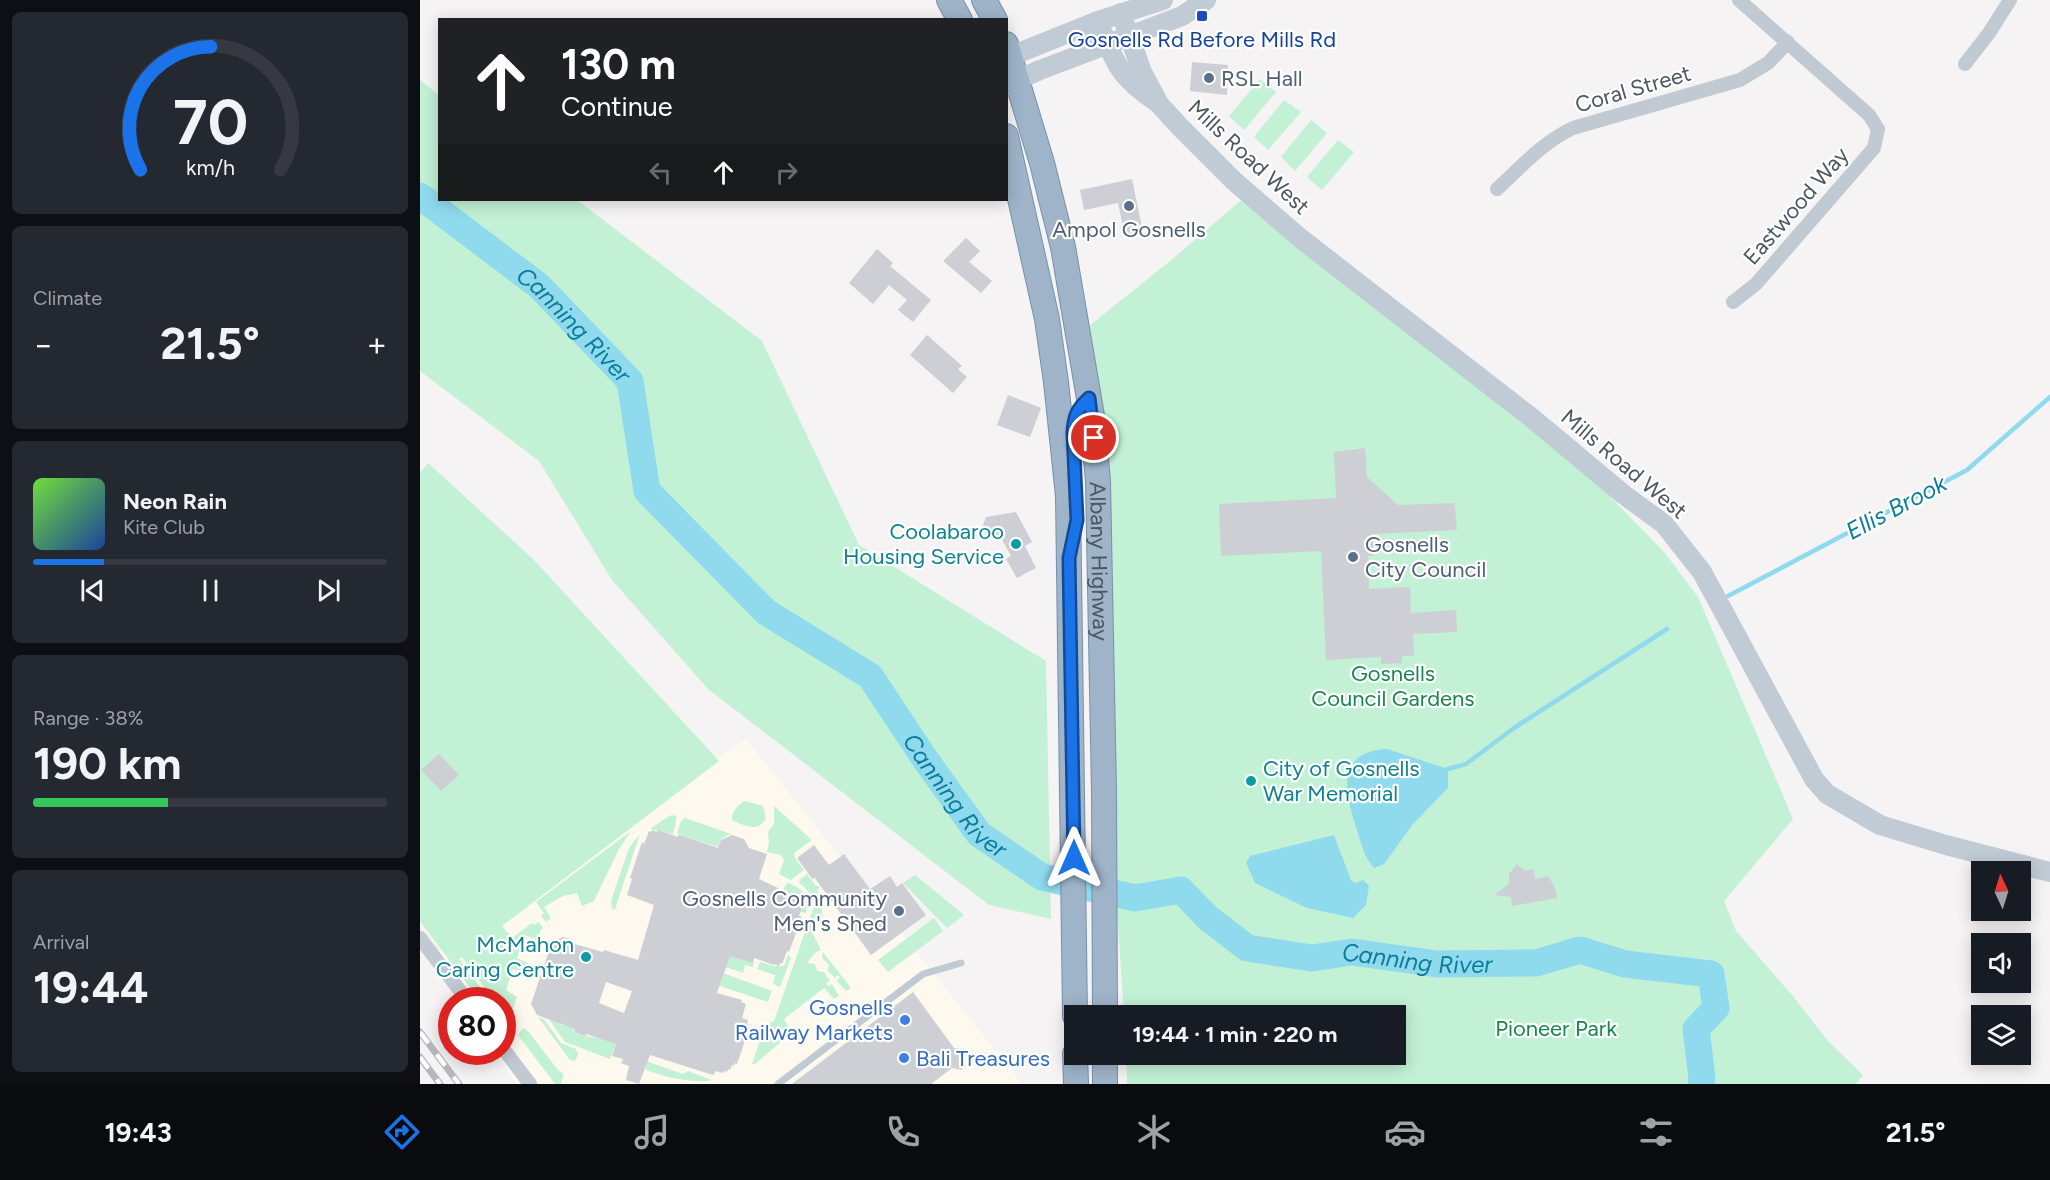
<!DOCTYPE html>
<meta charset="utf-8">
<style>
:root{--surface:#171b24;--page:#242831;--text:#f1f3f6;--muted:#9ea1a6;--line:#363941;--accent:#1a73e8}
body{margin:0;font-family:Figtree,sans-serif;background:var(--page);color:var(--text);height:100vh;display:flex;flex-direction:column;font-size:22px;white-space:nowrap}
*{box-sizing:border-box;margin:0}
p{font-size:20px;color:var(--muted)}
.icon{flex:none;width:33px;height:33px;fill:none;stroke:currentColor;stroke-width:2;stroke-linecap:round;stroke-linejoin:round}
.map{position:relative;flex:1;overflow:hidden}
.panel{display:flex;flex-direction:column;gap:12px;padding:12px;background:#0d0f14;width:420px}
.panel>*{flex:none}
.banner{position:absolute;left:18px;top:18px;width:570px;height:183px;border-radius:0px;box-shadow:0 3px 15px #0003;background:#202124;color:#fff;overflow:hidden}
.needle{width:39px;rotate:356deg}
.buttons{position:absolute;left:1551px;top:861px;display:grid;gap:12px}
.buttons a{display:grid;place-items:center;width:60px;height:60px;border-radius:0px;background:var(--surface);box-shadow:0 3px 15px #0003;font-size:30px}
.speed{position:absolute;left:18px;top:987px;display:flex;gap:12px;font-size:30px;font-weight:700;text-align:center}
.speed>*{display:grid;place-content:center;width:78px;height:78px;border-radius:50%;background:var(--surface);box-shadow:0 3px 15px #0003;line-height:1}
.speed .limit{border:9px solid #d22;background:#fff;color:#111}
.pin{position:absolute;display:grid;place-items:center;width:51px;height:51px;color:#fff;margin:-26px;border:3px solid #fff;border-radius:50%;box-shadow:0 2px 6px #0007}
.me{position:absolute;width:66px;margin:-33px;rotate:0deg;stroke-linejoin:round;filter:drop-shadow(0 0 4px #0008)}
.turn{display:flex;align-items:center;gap:21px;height:126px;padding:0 24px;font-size:27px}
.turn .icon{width:78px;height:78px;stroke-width:2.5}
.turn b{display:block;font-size:42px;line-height:51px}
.lanes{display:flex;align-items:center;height:57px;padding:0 24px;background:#0003;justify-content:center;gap:30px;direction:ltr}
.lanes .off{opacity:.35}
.big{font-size:45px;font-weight:700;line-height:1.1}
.panel .card{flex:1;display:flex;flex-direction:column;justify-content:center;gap:9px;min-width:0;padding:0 21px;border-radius:9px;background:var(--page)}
.panel .dial{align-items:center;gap:0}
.dial svg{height:156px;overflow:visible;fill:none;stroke:var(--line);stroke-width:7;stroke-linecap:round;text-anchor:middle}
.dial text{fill:var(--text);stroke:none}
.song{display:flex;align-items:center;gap:18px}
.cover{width:72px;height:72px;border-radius:9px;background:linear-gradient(135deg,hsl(100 70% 55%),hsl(220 70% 35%))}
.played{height:6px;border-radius:3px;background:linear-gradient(90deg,var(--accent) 20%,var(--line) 20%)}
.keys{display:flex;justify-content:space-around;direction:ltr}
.heat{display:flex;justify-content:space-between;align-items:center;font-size:33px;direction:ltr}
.charge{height:9px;border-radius:4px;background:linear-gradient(90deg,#34c759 38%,var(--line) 0)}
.trip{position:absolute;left:644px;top:1005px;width:342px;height:60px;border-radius:0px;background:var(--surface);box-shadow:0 3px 15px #0003;font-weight:700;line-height:60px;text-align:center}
.dock{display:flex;height:96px;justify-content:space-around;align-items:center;background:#090b0e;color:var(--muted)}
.dock .icon{width:42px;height:42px}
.dock .selected{color:var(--accent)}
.dock b{font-size:27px;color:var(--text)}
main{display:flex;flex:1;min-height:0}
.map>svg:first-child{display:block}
</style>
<main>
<section class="panel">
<div class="card dial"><svg viewBox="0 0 100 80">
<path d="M14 69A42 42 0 1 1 86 69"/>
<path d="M14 69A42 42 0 0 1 50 6" stroke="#1a73e8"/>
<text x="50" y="56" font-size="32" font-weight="700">70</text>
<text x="50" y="72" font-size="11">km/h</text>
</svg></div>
<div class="card"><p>Climate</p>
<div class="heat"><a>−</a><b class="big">21.5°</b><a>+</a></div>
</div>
<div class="card">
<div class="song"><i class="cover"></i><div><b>Neon Rain</b><p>Kite Club</p></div></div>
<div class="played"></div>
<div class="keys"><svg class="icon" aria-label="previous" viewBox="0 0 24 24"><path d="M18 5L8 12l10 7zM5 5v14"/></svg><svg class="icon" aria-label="pause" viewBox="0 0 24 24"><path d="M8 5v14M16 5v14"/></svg><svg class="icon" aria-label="next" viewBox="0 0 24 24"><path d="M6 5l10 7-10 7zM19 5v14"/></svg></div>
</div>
<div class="card"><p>Range · 38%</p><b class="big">190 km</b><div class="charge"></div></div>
<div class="card"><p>Arrival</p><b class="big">19:44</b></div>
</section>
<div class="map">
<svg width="1630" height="1084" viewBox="0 0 1630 1084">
<rect width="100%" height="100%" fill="#f5f3f3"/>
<!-- commercial -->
<path fill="#fdf9ef" d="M326,739L595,1075L600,1084H96L76,1052H82V1000H44L15,954Z"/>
<!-- green -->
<g fill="#c3f1d5">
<path d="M840,79L856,92L824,130L809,116Z"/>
<path d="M0,80L19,95L20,200H157L342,341L439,545L626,661L631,919L569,905L288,689L192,580L119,461L0,371Z"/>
<path d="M864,100L881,112L848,150L834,137Z"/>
<path d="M891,120L907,133L875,171L861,157Z"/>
<path d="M918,140L934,152L902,190L887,177Z"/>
<path d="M826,196L1136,441L1245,553L1278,597L1373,819L1304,901L1316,931L1372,995L1408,1041L1443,1075L1436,1084H707L706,1055L975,1054V1016L704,1015L659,334L749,262Z"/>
<path d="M8,463L113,559L299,761L82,926L92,938L112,923L114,925L118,922L123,927L116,939L104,935L97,958L108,963L104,972L93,969L86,990L97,997L92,1011H83L82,1000H74L42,957L39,959L70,1000H59L0,921V473Z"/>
<path d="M325,801L343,806L346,818C338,833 325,826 312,820C311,813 318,804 325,801Z"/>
<path d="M354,806L392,840L374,853L375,858L384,870L371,880L359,874L364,860L361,855L347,852L349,843L348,832L354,824Z"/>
<path d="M253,815L257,817L253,834L230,829L249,816Z"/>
<path d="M265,818L311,834L301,839L298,847L257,834L261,821Z"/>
<path d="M211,831L199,849L174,901L162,906L157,893L143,896L124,907L131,918L126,922L121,916L124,913L116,902Z"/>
<path d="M220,834L195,909H192L191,901L209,848Z"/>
<path d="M387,874L396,886H399L400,888L397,890L400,897L403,918L390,928L401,950L396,952L387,963L395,964L397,971L404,972L410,981L406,983L408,986L412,984L419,996L414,999L404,988L364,1019L368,1026L361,1042L335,1064H332L345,1025L354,1021L394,906C393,895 387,889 379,883L380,879Z"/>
<path d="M495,875L544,915L527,928L483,883Z"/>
<path d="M367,883C382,887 391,898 386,913L381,912L384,902L383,900L362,891Z"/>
<path d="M514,918L523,931L468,972L458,960Z"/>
<path d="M296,951L334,963L333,967L325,965L323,973L294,963Z"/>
<path d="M403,952L431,988L426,991L417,981L420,977L417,975L415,978L407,970L409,965L402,958Z"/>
<path d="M368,955L371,958L360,987L353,984L355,975L337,969L340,962L354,966H364Z"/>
<path d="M292,969L352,991L348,1002L300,986L303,975Z"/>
<path d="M118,1017L124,1019L141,1043L156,1049L158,1054L155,1061L150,1060Z"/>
<path d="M128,1018L142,1021L141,1025L155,1027L153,1032C168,1037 181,1039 197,1041L190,1059L145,1042Z"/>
<path d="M103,1028L108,1031L138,1070L144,1074L141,1084H135L98,1035Z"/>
<path d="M226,1061L263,1074L268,1071L292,1080C273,1084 245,1077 226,1070Z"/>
</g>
<!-- water -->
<g fill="#90daee">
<path d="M967,749L1028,769V788L993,824L964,864L954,868C944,857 941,843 937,830C925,793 914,752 967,749Z"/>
<path d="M914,835L931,880L936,883L943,880L949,886L946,905L933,918L887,908L835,883L826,863L830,856Z"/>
</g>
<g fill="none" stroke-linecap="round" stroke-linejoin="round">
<!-- stream -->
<g stroke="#90daee" stroke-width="4.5">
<path d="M1308,596L1547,470L1630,397"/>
<path d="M1028,769L1046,764L1094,728L1247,629"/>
</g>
<!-- river -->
<path stroke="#90daee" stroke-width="27" id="s1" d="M0,196L119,286L210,381L227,491L346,612L450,676L505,759L559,834L622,877L715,898L761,890L787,917L827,948L892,958L932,952L1017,964L1116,963L1160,950L1205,964L1291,974L1296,1008L1276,1029L1282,1078L1281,1084"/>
</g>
<!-- building -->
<g fill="#cdcfd5" fill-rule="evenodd">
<path d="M772,62L808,65L807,95L770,91Z"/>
<path d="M712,179L723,232L705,236L698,203L664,210L660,190Z"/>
<path d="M546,238L560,251L549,262L572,281L561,293L523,261Z"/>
<path d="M457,249L473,263L470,266L511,300L493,322L478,310L487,300L469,285L453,304L429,283Z"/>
<path d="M507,335L542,366L538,369L547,377L533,393L490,355Z"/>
<path d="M588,395L621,408L610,437L577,425Z"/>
<path d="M945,448L947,477L978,505L1034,503L1035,508L1037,530L953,534L954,556H948L949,589L990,587L991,613L1036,610L1037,632L993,634L994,656H982V663L961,664V657L906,660L901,551L801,556L799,504L916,498L914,452Z"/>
<path d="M596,512L612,542L605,546L616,568L597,578L586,559L591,556L581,538L561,531L566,517Z"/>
<path d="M19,754L39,775L21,791L1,770Z"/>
<path d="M232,830L237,832L238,830L258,837V835L263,836L298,848L301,840L312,835L324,839L329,848L347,854L339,879L358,888L360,891L370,894V896L385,900L379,916L382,917L369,952L367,951L362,964L360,963L359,966L354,964V965L334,958L333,963L310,956L297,993L322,1000L321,1002L326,1004L322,1018L328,1020L327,1023L328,1024L327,1029H329L317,1064L315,1063L314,1066L312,1065L310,1070L308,1069L307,1072L304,1071L303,1073L296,1071L293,1075L230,1055L219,1084L206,1080L209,1066L201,1063L203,1059L192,1056L196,1044L166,1034V1036L154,1032L155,1029L117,1015L111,1004L132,942L143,937L153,940L151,943L183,952L184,950L218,960L234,905L207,895L212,879L210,878L222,842L224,844L229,831L232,832ZM186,982L212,991L204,1013L179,1003Z"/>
<path d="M394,845L409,865L424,854L450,889L470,876L477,887L482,883L506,915L451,955L394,877L393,880L377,858Z"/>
<path d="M1097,864L1105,871L1114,869L1115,879L1128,876L1135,888L1137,898L1092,906L1091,897L1074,895L1089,884V874Z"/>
<path d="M493,992L534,1048L545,1049L542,1070L532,1068L511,1084H372Z"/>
</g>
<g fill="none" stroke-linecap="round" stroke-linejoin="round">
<defs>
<g id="trunk">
<path d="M529,0L540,20"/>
<path d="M564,0L575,20"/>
<path id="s2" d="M586,44L622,163L643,247L672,416L678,481L680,587L684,791L685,1016"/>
<path d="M586,136L627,319L636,382L648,496L655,1016"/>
<path d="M655,1054L656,1084"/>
<path d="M685,1084V1054"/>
</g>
</defs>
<!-- trunk casing -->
<use href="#trunk" stroke="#7690ad" stroke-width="26"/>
<!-- service -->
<path stroke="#c1cad2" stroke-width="7" d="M358,1084L503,974L541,963"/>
<!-- minor -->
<g stroke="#c1cad2" stroke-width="14">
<path d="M1545,64L1569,33L1590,0"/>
<path d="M1077,189C1101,167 1123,142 1153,128L1320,80L1348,63L1368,42"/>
<path d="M1313,302L1336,284L1454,148L1458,129L1449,115L1319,0"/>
<path d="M0,938L47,1000"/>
<path d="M82,1047L110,1084"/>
</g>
<!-- secondary -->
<g stroke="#c1cbd6" stroke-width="20">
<path d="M701,13L722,72L739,104L759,126L814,181L880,238L1112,418L1203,494L1244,524L1282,572L1394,779L1407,794L1460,825L1526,845L1630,872"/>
<path d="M683,33C696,67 704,80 735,101"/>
<path d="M586,58L678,21L743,0"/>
<path d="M586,85L620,70L762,16L786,0"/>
</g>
<!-- trunk -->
<use href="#trunk" stroke="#9fb4c9" stroke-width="24"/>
<defs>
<g id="rail">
<path d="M0,1032L39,1084"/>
<path d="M0,1057L20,1084"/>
</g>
</defs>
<!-- rail casing -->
<use href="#rail" stroke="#b5b8bd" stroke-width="7"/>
<!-- rail -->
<use href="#rail" stroke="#fff" stroke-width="4.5" stroke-dasharray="14" stroke-linecap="butt"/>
</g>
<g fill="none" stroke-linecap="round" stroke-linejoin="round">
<defs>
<path id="route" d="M654,858L649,558L657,520L653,432C654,416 657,409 669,398L674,438"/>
</defs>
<!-- route casing -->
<use href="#route" stroke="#114b97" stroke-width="15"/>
<!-- route -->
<use href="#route" stroke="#1a73e8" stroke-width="10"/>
</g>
<!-- markers -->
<rect fill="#1a4fb4" stroke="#fff" stroke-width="2" x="776" y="10" width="12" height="12" rx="3"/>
<g fill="#5c6f8a" stroke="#fff" stroke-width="2">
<circle cx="789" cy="78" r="6"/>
<circle cx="709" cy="206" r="6"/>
<circle cx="933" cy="557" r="6"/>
<circle cx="479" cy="911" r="6"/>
</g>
<g fill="#0f9aa8" stroke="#fff" stroke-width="2">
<circle cx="596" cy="544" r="6"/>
<circle cx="831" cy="781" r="6"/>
<circle cx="166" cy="957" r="6"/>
</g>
<g fill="#3f7fe0" stroke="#fff" stroke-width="2">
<circle cx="485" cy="1020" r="6"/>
<circle cx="484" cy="1058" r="6"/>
</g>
<g text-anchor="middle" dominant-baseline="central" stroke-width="4.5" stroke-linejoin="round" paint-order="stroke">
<!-- transit labels -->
<g font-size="22" fill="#164399" stroke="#fff">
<text x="782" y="39">Gosnells Rd Before Mills Rd</text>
</g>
<!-- service labels -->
<g font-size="22" fill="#4e5e75" stroke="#fff" text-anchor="start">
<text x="801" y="78">RSL Hall</text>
<text x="709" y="229" text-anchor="middle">Ampol Gosnells</text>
<text x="945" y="544">Gosnells<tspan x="945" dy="25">City Council</tspan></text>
<text x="467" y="898" text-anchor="end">Gosnells Community<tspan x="467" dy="25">Men's Shed</tspan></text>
</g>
<!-- street labels -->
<g font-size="22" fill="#4a5661" stroke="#fff">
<text transform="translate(1213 89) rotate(-16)">Coral Street</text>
<text transform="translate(829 157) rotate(43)">Mills Road West</text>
<text transform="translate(1376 206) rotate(-49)">Eastwood Way</text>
<text transform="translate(1204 464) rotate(40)">Mills Road West</text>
<text stroke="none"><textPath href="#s2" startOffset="528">Albany Highway</textPath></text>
</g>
<!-- culture labels -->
<g font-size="22" fill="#0d838f" stroke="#fff" text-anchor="end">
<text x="584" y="531">Coolabaroo<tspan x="584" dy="25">Housing Service</tspan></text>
<text x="843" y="768" text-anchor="start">City of Gosnells<tspan x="843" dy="25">War Memorial</tspan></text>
<text x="154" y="944">McMahon<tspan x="154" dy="25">Caring Centre</tspan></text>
</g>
<!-- park labels -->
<g font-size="22" fill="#17864f" stroke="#fff">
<text x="973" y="673">Gosnells<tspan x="973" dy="25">Council Gardens</tspan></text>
<text x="1136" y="1028">Pioneer Park</text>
</g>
<!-- shop labels -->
<g font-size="22" fill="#366cbe" stroke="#fff" text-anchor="end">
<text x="473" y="1007">Gosnells<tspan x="473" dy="25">Railway Markets</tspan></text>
<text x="496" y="1058" text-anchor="start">Bali Treasures</text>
</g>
<!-- water labels -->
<g font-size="24" font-style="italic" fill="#0c7c9b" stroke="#fff">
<text stroke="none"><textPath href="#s1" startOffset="201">Canning River</textPath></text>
<text transform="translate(1476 507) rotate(-28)">Ellis Brook</text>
<text stroke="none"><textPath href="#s1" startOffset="831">Canning River</textPath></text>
<text stroke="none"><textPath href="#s1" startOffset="1354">Canning River</textPath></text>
</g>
</g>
</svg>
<div class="buttons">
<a><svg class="needle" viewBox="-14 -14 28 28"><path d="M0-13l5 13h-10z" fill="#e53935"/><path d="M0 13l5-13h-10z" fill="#9ea1a6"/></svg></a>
<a><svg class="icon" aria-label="sound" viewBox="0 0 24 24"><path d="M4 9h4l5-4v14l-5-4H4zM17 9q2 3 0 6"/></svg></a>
<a><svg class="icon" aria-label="layers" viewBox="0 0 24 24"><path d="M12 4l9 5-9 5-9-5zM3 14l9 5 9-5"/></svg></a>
</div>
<div class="speed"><div class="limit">80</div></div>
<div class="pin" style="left:674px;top:438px;background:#d93025"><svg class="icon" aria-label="arrive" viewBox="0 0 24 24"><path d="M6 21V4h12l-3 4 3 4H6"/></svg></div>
<svg class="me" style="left:654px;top:858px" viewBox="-20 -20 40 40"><path d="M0-17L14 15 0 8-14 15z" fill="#1a73e8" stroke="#fff" stroke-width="4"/></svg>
<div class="trip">19:44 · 1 min · 220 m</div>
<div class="banner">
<div class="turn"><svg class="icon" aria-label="ahead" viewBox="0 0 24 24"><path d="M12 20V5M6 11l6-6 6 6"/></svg><div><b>130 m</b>Continue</div></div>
<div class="lanes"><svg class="icon off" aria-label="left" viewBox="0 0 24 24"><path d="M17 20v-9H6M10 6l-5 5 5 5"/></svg><svg class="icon" aria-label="ahead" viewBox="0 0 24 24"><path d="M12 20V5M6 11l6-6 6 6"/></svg><svg class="icon off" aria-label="right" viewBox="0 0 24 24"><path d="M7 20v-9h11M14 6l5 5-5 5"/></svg></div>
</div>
</div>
</main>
<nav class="dock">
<b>19:43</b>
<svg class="icon selected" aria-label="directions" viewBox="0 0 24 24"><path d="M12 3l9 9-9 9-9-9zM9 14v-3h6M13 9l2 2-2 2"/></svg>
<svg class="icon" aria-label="music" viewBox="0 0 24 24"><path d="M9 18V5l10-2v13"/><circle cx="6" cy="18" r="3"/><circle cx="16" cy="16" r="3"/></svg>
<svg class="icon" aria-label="phone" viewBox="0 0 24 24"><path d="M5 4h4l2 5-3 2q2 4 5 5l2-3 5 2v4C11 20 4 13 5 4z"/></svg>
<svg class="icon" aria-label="climate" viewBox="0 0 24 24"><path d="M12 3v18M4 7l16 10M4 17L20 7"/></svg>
<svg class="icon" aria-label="car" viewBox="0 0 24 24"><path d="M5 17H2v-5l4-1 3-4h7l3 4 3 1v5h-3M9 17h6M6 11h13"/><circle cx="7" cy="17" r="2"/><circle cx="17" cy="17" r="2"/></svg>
<svg class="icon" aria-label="filters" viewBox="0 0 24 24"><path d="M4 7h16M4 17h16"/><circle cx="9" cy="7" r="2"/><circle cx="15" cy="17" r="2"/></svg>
<b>21.5°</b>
</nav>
